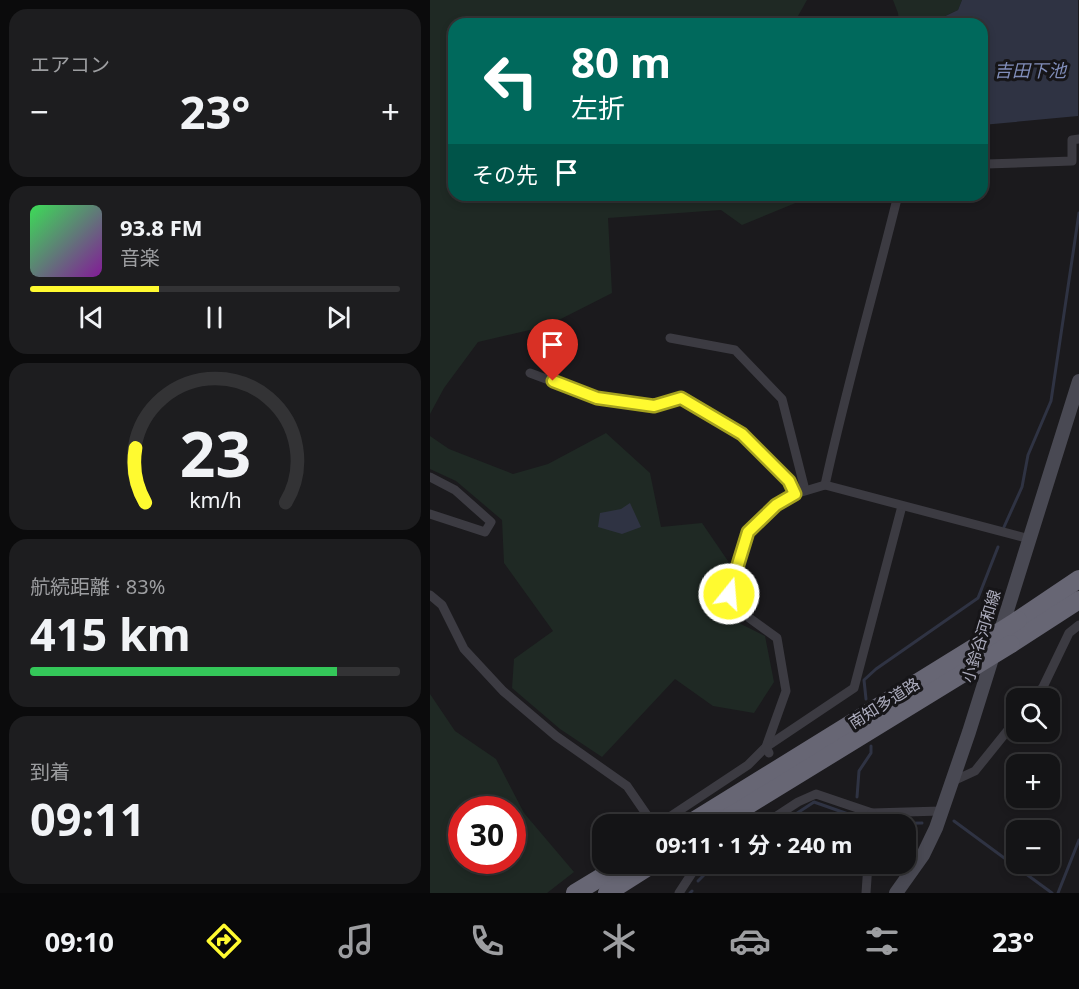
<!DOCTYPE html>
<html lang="ja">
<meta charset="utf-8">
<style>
:root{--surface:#141416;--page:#1d1d1f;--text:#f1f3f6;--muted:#9d9ea1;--line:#333335;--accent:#fffa30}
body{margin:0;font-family:"Noto Sans","Noto Sans JP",sans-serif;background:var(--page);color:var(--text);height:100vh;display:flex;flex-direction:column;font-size:22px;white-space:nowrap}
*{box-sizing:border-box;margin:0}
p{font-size:20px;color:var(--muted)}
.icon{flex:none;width:33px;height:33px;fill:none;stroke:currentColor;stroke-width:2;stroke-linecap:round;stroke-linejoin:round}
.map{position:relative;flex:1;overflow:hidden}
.details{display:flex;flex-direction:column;gap:9px;padding:9px;background:#0b0b0c;width:430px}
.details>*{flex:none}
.banner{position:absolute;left:18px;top:18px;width:540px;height:183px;border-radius:18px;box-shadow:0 3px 9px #0003,0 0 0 2px var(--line);background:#00695c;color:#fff;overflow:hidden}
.controls{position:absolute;left:576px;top:688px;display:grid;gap:12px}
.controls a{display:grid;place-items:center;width:54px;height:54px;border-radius:12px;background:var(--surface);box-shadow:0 3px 9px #0003,0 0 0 2px var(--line);font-size:30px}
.speed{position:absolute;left:18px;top:796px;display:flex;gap:12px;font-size:30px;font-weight:700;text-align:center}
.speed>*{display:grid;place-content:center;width:78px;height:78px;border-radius:50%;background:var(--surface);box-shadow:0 3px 9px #0003,0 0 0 2px var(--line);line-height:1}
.speed .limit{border:9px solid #d22;background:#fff;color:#111}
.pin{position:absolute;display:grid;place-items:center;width:51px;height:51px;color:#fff;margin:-62px -26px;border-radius:50% 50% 50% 0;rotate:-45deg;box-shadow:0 0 6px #0007}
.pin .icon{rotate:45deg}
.me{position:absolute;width:66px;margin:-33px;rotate:17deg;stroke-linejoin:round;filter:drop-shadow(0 0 4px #0008)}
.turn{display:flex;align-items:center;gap:21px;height:126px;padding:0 24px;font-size:27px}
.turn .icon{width:78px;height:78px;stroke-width:2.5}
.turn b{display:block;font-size:42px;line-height:51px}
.then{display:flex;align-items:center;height:57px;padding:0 24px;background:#0003;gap:12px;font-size:22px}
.big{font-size:45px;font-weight:700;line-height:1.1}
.details .tile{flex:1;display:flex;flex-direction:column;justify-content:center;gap:9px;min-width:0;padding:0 21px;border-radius:18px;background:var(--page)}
.details .dial{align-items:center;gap:0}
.dial svg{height:156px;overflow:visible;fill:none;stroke:var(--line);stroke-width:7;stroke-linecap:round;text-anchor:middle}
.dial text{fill:var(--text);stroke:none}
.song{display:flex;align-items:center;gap:18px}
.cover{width:72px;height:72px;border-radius:9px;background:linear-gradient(135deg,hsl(130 70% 55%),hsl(290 70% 35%))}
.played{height:6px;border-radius:3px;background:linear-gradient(90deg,var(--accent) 35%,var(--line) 35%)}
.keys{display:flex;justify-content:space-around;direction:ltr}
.heat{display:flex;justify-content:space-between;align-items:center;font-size:33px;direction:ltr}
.charge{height:9px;border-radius:4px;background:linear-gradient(90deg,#34c759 83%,var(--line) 0)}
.trip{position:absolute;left:162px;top:814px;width:324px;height:60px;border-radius:18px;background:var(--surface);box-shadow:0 3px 9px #0003,0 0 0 2px var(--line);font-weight:700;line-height:60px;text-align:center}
.menu{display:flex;height:96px;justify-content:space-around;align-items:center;background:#080809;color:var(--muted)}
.menu .icon{width:42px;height:42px}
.menu .on{color:var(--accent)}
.menu b{font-size:27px;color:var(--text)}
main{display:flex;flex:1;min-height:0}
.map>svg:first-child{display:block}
</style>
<main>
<section class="details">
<div class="tile"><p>エアコン</p>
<div class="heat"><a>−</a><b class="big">23°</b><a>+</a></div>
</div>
<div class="tile">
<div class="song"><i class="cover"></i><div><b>93.8 FM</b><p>音楽</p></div></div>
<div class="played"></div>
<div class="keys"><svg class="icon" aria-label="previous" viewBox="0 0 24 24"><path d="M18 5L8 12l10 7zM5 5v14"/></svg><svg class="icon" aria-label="pause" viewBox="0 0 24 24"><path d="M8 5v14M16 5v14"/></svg><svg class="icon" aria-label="next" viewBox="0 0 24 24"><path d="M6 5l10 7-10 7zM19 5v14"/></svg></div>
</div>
<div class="tile dial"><svg viewBox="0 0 100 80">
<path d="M14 69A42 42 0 1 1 86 69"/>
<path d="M14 69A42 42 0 0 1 9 41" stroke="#fffa30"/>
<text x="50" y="56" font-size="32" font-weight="700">23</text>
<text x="50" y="72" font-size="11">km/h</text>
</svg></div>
<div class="tile"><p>航続距離 · 83%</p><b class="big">415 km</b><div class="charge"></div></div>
<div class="tile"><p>到着</p><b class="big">09:11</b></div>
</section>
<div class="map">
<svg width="649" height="893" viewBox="0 0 649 893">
<rect width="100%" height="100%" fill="#1b1a1d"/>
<!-- green -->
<g fill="#1f2924" fill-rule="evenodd">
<path d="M0,0H377L368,16L367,24H24V195H318L322,201L353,195H385L312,225L291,210L178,218L182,293L117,326L48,342L14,388L0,414Z"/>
<path d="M463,0H532L528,10L505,21L489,24H469L468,13Z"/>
<path d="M176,433L220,473L231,527L272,523L300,564L293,595L309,623L335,636L344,682L324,713L283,706L245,679L172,757L130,729L82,688L84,659L123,631L74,563L72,520L26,481L0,469V436L19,449L83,474L118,464Z"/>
<path d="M0,694L25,731L66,759L94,813L144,872L117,893H0ZM32,810H82V861H32Z"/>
</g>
<!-- water -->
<g fill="#2f3343">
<path d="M532,0H648V116L552,125V24H489L505,21L528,10Z"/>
<path d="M200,503L211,527L192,534L168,527L170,513L191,509Z"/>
</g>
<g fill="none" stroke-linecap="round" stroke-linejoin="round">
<!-- stream -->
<g stroke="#2f3343" stroke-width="3">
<path d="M574,527L592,487L598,455L621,401L649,213"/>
<path d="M436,699L434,680L446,669L548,598L568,547"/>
<path d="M427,797L429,771L441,753V746"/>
<path d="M524,821L622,893"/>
<path d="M448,824L492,823"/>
<path d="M349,825L384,802L438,821"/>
<path d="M268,881L278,871L288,864"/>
<path d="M260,893L262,891"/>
<path d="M628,893L649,840"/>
</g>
<!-- minor -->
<g stroke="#3c3b42" stroke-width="9">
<path d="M556,164L642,161V140L649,139"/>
<path d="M240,338L305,350L352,399L375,490"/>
<path d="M100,373L167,398L224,406L251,397L312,434L359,481L365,494"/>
<path d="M0,477L25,490L61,522L55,532L0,514"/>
<path d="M395,485C416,388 444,292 468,195"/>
<path d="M0,595L12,605L34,649L73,691L126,736L197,786L219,818L235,820L318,765L336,747L424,688L472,506"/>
<path d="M604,699L613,687L639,633L649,625"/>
<path d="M339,753L336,747L356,691L347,638L307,609L299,594L318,532L346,505L365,494L395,485L600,539"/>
<path d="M521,782L545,771L586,720"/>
<path d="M333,825L368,802L386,794L442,813L511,811"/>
<path d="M441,825L442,813"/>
<path d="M249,893L264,870L273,864"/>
<path d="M436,893L438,864"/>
</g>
<!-- secondary -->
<path stroke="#494953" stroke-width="14" d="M466,893L493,855L506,828L539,732L649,381"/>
<!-- motorway -->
<g stroke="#676674" stroke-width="18">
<path d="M588,620L649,579"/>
<path d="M581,644L649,600"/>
<path d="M257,825L553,642"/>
<path d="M286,825L545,666"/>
<path d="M145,893L193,864"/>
<path d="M177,893L223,864"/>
</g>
<!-- motorway-bridge -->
<g stroke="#676674" stroke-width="18">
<path d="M553,642L588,620"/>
<path d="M545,666L581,644"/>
</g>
</g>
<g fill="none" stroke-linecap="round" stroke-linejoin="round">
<defs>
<path id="route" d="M123,381L167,398L224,406L251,398L312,434L359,481L365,494L346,505L318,532L299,594"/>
</defs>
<!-- route casing -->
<use href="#route" stroke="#a6a21f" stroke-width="15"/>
<!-- route -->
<use href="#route" stroke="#fffa30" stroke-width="10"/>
</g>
<g text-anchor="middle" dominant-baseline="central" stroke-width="6" stroke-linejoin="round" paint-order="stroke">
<!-- street labels -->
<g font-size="16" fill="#acacbd" stroke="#161518">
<text transform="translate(551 636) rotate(-73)">小鈴谷河和線</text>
<text transform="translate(454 703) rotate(-32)">南知多道路</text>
</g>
<!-- water labels -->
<g font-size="18" font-style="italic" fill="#818eba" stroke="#161518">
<text x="600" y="70">吉田下池</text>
</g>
</g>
</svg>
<div class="controls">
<a><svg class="icon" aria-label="search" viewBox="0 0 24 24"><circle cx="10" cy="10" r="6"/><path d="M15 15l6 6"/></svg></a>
<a>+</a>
<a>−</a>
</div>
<div class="speed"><div class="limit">30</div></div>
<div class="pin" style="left:123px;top:381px;background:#d93025"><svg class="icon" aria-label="arrive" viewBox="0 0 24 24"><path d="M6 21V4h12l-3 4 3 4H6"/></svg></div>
<svg class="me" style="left:299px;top:594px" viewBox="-20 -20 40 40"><circle r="17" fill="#fffa30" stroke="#fff" stroke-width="3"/><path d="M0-11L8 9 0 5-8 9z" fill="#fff"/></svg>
<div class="trip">09:11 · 1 分 · 240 m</div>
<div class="banner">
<div class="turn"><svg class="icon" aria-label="left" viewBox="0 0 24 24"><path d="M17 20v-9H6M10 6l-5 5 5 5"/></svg><div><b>80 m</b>左折</div></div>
<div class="then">その先<svg class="icon" aria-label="arrive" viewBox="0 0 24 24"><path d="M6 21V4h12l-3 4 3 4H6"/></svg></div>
</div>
</div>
</main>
<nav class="menu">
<b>09:10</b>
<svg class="icon on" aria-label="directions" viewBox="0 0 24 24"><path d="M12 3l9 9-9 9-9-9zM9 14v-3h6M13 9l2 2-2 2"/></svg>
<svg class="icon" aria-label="music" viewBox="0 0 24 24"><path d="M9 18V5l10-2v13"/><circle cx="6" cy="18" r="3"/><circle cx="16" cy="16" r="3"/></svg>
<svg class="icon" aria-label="phone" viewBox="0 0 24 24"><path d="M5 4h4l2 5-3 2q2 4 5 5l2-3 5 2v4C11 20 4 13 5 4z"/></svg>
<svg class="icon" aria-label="climate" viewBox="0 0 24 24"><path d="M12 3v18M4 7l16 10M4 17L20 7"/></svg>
<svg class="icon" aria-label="car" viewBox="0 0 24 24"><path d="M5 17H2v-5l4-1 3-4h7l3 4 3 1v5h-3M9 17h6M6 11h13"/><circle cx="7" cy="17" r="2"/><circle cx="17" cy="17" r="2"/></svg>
<svg class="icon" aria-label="filters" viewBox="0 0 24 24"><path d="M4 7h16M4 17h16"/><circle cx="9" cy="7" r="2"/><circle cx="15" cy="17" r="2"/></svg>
<b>23°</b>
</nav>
